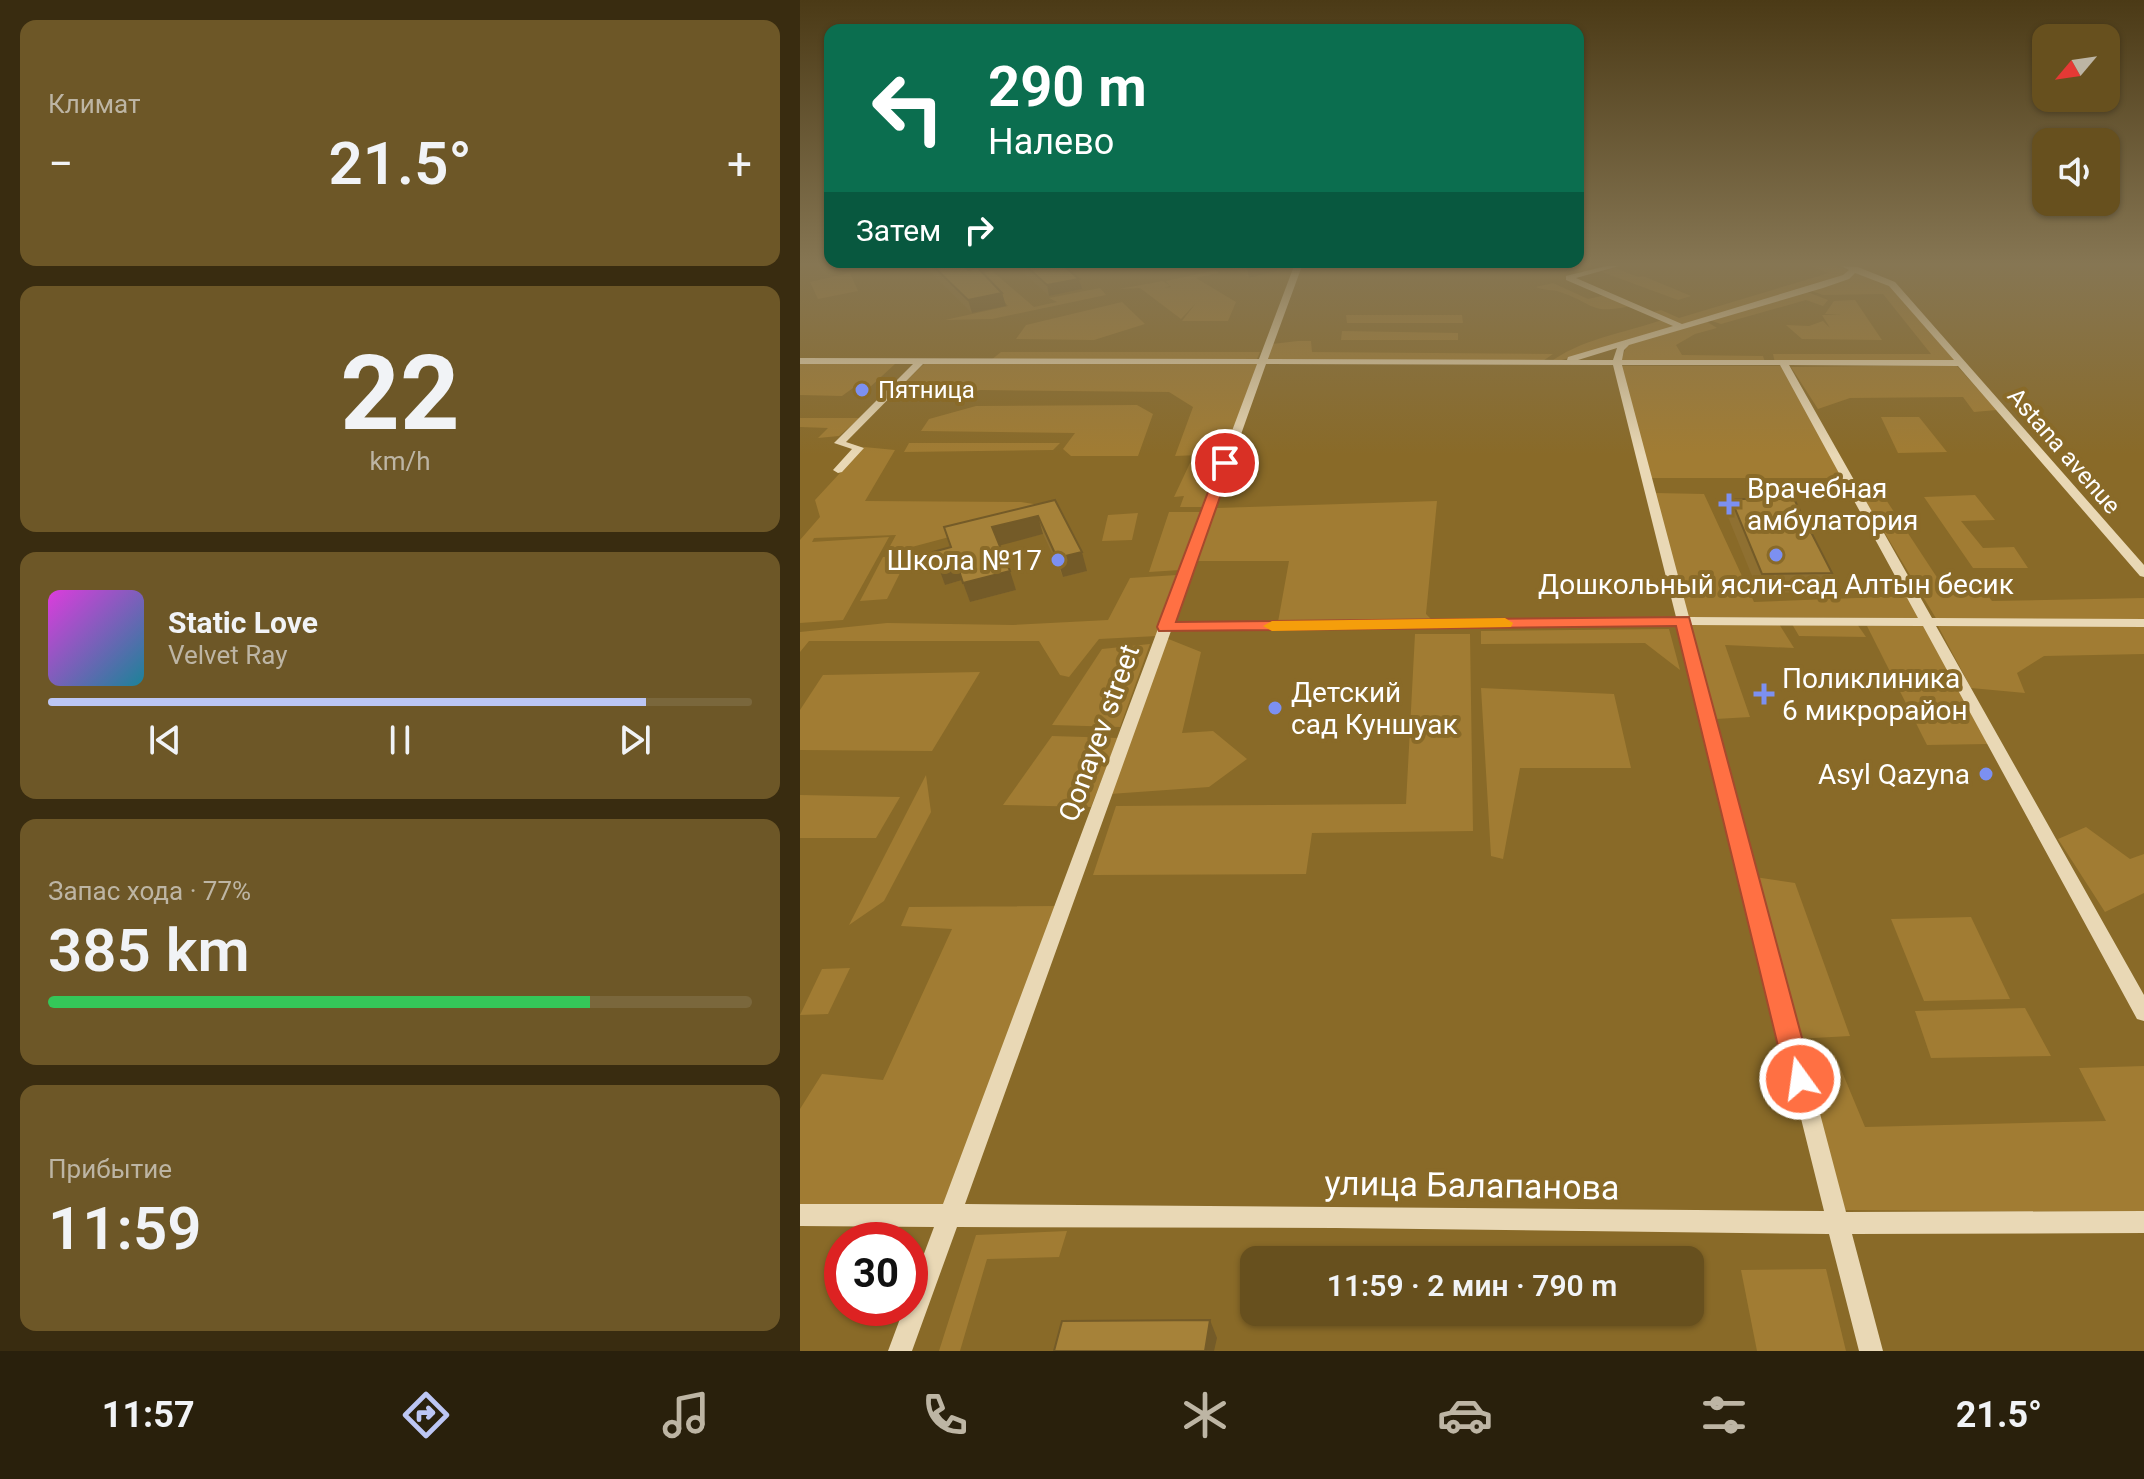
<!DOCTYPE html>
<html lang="ru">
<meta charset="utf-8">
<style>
:root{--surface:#67501e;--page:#6d5727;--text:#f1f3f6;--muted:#bdb5a4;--line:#7a673c;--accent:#bcc6f4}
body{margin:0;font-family:Roboto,sans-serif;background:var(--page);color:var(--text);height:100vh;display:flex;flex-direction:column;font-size:30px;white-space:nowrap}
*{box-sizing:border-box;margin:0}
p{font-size:26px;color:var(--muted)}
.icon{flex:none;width:44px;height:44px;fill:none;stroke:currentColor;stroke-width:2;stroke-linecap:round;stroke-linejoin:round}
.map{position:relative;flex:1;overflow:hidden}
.side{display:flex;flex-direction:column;gap:20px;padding:20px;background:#392c10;width:800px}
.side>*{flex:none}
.hud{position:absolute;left:24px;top:24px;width:760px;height:244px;border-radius:16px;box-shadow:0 2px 6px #0004;background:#0b6e4f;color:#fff;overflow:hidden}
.needle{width:52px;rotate:241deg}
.controls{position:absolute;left:1232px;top:24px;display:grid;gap:16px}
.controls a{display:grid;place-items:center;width:88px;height:88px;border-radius:16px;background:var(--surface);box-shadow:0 2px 6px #0004;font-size:40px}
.speed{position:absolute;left:24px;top:1222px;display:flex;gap:16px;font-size:40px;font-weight:700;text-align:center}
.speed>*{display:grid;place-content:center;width:104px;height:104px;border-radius:50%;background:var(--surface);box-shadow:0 2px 6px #0004;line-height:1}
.speed .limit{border:12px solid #d22;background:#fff;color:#111}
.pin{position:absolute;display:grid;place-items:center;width:68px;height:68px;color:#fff;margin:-34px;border:4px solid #fff;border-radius:50%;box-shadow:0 2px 8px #0007}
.me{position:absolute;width:88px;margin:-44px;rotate:346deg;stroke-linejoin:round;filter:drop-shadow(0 0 6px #0008)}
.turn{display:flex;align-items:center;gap:28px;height:168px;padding:0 32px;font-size:36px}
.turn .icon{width:104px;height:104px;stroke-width:2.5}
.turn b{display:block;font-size:56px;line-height:68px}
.then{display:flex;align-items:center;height:76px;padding:0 32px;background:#0003;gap:16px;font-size:30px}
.big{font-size:60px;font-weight:600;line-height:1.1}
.side .card{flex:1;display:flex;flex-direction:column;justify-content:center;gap:12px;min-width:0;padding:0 28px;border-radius:16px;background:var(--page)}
.side .dial{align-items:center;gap:0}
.dial b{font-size:104px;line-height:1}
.song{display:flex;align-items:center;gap:24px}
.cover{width:96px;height:96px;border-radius:12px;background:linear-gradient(135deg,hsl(300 70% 55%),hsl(190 70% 35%))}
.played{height:8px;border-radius:4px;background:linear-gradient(90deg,var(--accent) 85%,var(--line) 85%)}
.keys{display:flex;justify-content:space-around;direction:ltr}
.heat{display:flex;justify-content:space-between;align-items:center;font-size:44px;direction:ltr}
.charge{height:12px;border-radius:6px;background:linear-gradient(90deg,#34c759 77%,var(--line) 0)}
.trip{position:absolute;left:440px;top:1246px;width:464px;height:80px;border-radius:16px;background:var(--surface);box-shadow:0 2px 6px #0004;font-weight:600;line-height:80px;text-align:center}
.tabs{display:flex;height:128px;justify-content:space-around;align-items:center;background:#29200c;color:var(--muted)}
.tabs .icon{width:56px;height:56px}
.tabs .active{color:var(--accent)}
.tabs b{font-size:36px;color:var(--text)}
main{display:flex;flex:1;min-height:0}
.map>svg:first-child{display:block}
</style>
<main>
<section class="side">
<div class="card"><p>Климат</p>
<div class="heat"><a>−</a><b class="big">21.5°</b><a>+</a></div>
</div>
<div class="card dial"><b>22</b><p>km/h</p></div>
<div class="card">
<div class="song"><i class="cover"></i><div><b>Static Love</b><p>Velvet Ray</p></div></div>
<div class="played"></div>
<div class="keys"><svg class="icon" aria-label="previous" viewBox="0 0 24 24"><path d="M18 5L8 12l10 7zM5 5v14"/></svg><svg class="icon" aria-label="pause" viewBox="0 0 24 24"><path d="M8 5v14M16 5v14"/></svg><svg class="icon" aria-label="next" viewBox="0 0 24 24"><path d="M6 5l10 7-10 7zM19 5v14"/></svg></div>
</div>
<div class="card"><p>Запас хода · 77%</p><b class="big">385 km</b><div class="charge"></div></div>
<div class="card"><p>Прибытие</p><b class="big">11:59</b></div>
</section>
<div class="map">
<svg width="1344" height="1351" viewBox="0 0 1344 1351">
<rect width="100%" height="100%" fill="#896a28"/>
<!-- green -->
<g fill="#a17c33">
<path d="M1009,266H1035L1049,271L1045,277L881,325L853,312L861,310L879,318L1029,273Z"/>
<path d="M815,268L838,277L843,276L891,296L878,300L802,272Z"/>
<path d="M416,270L419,273L396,278L436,302L428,321H382L396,303L381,319L340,288L319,289L363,281L370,286L364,288L371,287L366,281Z"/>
<path d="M192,271L234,307L257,302L249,298L300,288L306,295L192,319L145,320L208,306L183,278L141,281Z"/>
<path d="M50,273L58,291L18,299L10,282Z"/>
<path d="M1055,273L1092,286L1156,362L975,363L973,354H1131L1083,294L1023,295L1009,290Z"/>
<path d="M753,283L788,299L806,295L831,306C789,315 796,304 760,292C752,289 745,291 736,287Z"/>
<path d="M1005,291L1028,300L1023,306L1006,300L921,324L909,320Z"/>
<path d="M1055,300L1082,340L1002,339L986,325L1009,326L1023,321L1030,328L1022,315H1042L1025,314L1034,301Z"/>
<path d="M322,302L345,324L294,340L216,339L226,325Z"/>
<path d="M546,315H662L663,323H547Z"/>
<path d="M862,320L877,327L748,364C779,339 825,333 862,320Z"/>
<path d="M906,321L917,328L895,334L876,345L882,355L963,356L965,362L820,363L827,345Z"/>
<path d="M542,331L658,333V340H541Z"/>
<path d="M498,341H511L512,352L753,354L740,363L468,359L472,344Z"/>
<path d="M201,352H460L457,359L191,360Z"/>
<path d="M458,362L424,454L375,456L393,407L369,392L180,390L150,399L137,392H95L125,363Z"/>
<path d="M0,363L95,364L69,388H53L42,396L0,395Z"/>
<path d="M1156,365L1197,410L1174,412L1163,397L1050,398L1018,409L991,367Z"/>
<path d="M821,366H981L1043,478H850Z"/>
<path d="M337,405L353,414L338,456H271L263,449L275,433L121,431L129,419L176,406Z"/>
<path d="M1081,417H1119L1147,452L1098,453Z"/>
<path d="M0,418H60L39,436L18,438L28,428L0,427Z"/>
<path d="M109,443H260L253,450L104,452Z"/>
<path d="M64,447L95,450L65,501L221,502L259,508L108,548H89L96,535L14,538L12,542L89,537L43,620L0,623V540L20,517L15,500Z"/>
<path d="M419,460L405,507H380L384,496L374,497L390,463Z"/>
<path d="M1056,485L1077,486L1140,582H1178L1192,601L1344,598V620H1137Z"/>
<path d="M855,493L904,494L954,602L1108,596L1120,618L886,617Z"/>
<path d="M1175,495L1195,520L1161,521L1183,548L1214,547L1228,568H1173L1124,497Z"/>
<path d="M637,501L626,614L631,619L478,622L489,561H395L417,508Z"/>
<path d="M369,512H402L380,570L349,572Z"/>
<path d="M338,513L332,540L302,541L308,515Z"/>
<path d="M109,555L87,599L60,601L83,557Z"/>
<path d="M377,575L357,636L299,639L269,677L260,675L239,641H9L0,652V632L87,623L213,625L308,620L330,578Z"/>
<path d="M888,624H979L994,648L925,645L950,717L916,719Z"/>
<path d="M992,624H1057L1066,637L999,636Z"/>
<path d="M1128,625L1188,744L1127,745L1067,626Z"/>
<path d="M1138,626H1344V654L1244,656L1217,673L1225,693L1171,688Z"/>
<path d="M869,629L880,670L845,643L681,644V631Z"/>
<path d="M615,634H670L673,831L512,833L506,874L293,875L316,806L606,804Z"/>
<path d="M366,638L401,652L382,733L413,731L447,759L409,787L310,794Z"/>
<path d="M350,644L320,727L252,725L302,649Z"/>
<path d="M180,672L132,751L0,750V710L23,675Z"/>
<path d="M681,688L814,694L831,768H720L703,859L691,856Z"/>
<path d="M252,736L318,738L291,807L203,805Z"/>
<path d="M126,775L131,812L84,901L49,925Z"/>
<path d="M0,795L100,797L76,838H0Z"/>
<path d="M1286,827L1330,859L1344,854V893L1305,912L1258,839Z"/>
<path d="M955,877L995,883L1050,1036L996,1039Z"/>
<path d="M259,906L143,1212L0,1209V1109L22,1074L83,1080L152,929L101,926L109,907Z"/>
<path d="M1171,917L1210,999L1124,1001L1091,919Z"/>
<path d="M50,968L28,1014L0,1015L22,969Z"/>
<path d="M1225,1008L1251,1056L1131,1058L1115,1011Z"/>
<path d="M1035,1055L1065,1127L1306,1121L1279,1068L1344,1066V1212L1044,1210L1001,1056Z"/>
<path d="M267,1231L259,1257L187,1259L160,1351H139L176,1235Z"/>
<path d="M1026,1269L1046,1351H957L941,1270Z"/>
</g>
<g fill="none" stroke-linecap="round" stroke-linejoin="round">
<!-- minor -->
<path fill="#e9d8b5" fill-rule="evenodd" d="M494,266H502L468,359L767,360L768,357L873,326L766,280V276L806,266H819L776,278L882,324L1043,275L1049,270L1041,266L1058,267L1095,282L1344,565V577L1340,576L1158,366L989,365L1132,618L1344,619V627L1136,626L1344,995V1021L1337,1019L1123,626L891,625L1046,1212L1344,1211V1233L1052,1234L1083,1351H1059L1029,1234L536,1228L157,1227L112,1351H88L104,1308H110V1291L134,1227L0,1226V1204H143L457,364H123L46,442L64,448L42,472L38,473L33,470L52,449L34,443L113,364H0V358L459,359ZM1055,273L1089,286L1154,360H822L824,350L829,345L1023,288L1049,279ZM817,348L813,360H778ZM466,364L813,365L876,617L374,623ZM822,365H980L1118,618L889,617ZM878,625L1024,1211L165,1204L371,631Z"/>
</g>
<!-- wall -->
<g fill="#8f7031">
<path d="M124,266H164L168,270L202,293L206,306L172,313Z"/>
<path d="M222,266H264L282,289L249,296L223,272Z"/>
<path d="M431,266H477V271L449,278L431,268Z"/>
<path d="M931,499L1032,573L1028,592L959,593L928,517Z"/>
<path d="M255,500L287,571L263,577L243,534L199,545L216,590L170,602L162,580L145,585L138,566L151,547Z"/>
</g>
<!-- shaded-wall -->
<g fill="#745b28">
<path d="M453,266H477V271L449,278L447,267Z"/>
<path d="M279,279L282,289L249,296L247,285Z"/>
<path d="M202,293L206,306L172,313L168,300Z"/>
<path d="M238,516L243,534L198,546L192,527Z"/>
<path d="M282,552L287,571L263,577L257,558Z"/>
<path d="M156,561L162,580L145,585L138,566Z"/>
<path d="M210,571L216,590L170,602L163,583Z"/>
<path d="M410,1320L417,1338L414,1351H405Z"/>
</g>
<!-- building -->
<g fill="#a68239" stroke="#745b28" stroke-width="2">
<path d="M133,266H164L168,270L178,268L202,293L168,300Z"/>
<path d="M226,266H264L279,279L247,285Z"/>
<path d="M931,499H994L1032,573L962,574Z"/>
<path d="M255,500L282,552L257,558L238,516L192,527L210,571L163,583L156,561L138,566L133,552L151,547L144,527Z"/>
<path d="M410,1320L405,1351H254L262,1321Z"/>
</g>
<!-- sky -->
<linearGradient id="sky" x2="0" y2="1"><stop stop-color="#4b3a16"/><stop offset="0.58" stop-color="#867653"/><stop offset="1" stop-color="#867653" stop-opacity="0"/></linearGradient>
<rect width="1344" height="455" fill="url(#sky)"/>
<!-- route -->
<path fill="#ff7043" stroke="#a6492c" stroke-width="2" d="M425,459L432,463L376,622L889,617L1013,1079L1009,1087L1000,1091L990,1087L986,1079L876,626L359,631L357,627L419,463Z"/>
<!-- slow -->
<path fill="#f59e0b" d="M705,618L713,623L711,627L472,631L463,626L472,621Z"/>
<!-- markers -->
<g fill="#7c90f1" stroke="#896a28" stroke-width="3">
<circle cx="62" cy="390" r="8"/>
<path d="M925 492h8v8h8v8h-8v8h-8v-8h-8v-8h8z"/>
<circle cx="976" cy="555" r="8"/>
<circle cx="258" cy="560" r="8"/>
<path d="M960 682h8v8h8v8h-8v8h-8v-8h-8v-8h8z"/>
<circle cx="475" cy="708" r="8"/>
<circle cx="1186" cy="774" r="8"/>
</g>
<g text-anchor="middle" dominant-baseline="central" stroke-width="8" stroke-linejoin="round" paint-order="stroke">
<!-- far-poi labels -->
<g font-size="24" fill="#fff" stroke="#896a28" text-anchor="start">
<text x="78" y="390">Пятница</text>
</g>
<!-- far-street labels -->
<g font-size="24" fill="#fff" stroke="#896a28">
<text transform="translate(1264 451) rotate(49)">Astana avenue</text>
</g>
<!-- poi labels -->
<g font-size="28" fill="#fff" stroke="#896a28" text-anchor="start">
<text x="947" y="488">Врачебная<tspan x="947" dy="32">амбулатория</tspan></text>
<text x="242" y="560" text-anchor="end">Школа №17</text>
<text x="976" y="584" text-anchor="middle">Дошкольный ясли-сад Алтын бесик</text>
<text x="982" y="678">Поликлиника<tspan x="982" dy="32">6 микрорайон</tspan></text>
<text x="491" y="692">Детский<tspan x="491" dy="32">сад Куншуак</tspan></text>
<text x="1170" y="774" text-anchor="end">Asyl Qazyna</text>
</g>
<!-- street labels -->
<g font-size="28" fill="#fff" stroke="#896a28">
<text transform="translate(299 733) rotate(-70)">Qonayev street</text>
</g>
<!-- near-street labels -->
<g font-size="34" fill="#fff" stroke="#896a28">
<text transform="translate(672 1185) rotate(1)">улица Балапанова</text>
</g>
</g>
</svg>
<div class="controls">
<a><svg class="needle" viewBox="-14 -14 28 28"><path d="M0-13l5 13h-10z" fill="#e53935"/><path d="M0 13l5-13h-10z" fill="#bdb5a4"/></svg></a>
<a><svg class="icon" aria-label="sound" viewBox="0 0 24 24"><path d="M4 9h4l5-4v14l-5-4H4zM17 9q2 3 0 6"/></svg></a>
</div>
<div class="speed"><div class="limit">30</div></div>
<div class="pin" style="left:425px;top:463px;background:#d93025"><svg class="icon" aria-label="arrive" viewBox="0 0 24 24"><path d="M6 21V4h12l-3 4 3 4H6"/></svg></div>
<svg class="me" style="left:1000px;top:1079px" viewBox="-20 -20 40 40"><circle r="17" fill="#ff7043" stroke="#fff" stroke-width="3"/><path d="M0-11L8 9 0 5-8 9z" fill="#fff"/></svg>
<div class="trip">11:59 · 2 мин · 790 m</div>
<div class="hud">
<div class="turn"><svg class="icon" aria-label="left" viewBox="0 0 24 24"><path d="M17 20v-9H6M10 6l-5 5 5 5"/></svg><div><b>290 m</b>Налево</div></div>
<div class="then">Затем<svg class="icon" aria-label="right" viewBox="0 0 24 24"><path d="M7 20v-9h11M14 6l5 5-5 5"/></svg></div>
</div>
</div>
</main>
<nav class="tabs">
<b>11:57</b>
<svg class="icon active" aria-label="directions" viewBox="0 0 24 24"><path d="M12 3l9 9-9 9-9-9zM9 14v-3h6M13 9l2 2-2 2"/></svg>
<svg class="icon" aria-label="music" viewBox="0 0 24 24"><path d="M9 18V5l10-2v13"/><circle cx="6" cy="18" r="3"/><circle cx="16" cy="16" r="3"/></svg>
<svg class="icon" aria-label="phone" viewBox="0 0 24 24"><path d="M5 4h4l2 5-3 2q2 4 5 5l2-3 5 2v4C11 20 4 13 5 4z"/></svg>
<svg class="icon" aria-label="climate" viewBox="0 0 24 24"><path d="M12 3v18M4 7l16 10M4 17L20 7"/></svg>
<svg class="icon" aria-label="car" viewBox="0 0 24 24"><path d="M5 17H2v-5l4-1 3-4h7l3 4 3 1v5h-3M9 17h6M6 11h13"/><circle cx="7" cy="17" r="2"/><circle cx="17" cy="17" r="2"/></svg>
<svg class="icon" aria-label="filters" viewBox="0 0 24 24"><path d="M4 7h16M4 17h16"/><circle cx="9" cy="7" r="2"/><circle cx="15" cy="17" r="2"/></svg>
<b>21.5°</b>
</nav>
